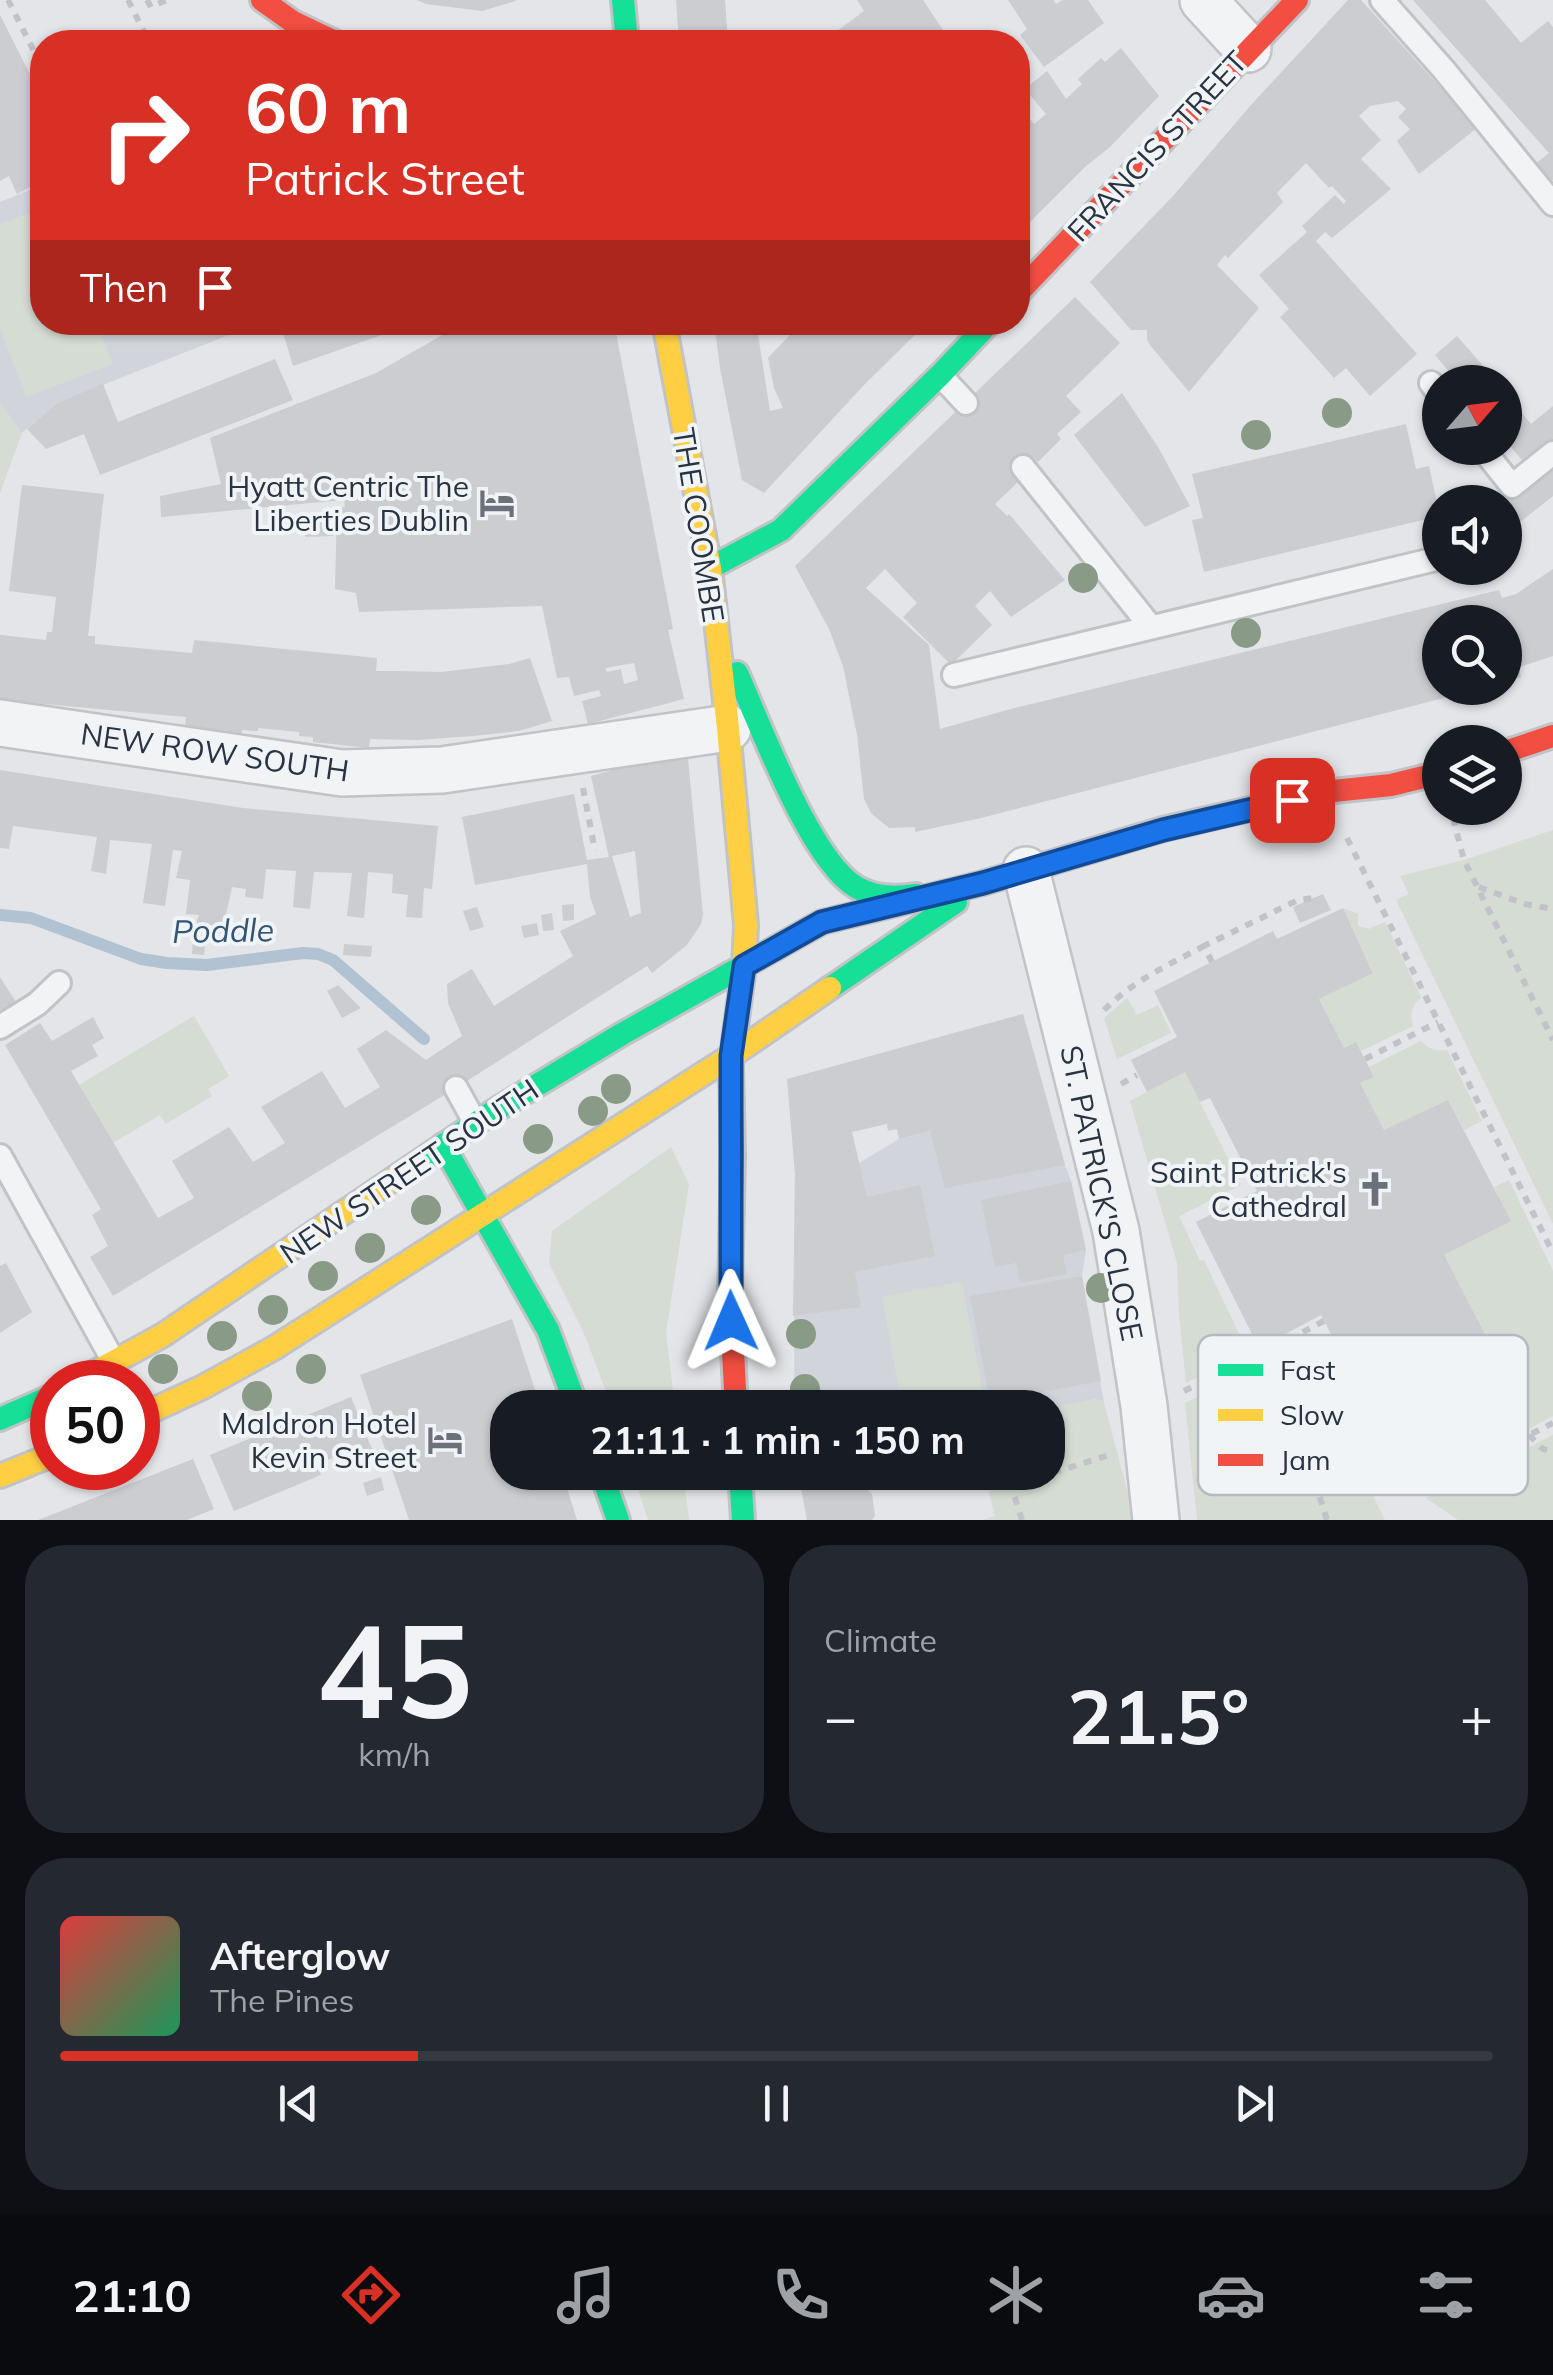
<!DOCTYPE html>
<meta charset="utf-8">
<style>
:root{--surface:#171b24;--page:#242831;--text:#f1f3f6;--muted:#9ea1a6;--line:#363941;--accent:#d93025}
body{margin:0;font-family:Mulish,sans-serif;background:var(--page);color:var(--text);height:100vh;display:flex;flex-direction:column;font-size:38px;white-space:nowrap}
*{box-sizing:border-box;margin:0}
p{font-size:32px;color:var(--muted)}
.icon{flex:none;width:55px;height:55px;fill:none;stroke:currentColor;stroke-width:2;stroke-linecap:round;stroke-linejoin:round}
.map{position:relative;height:1520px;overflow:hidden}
.sheet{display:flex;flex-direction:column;gap:25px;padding:25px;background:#0d0f14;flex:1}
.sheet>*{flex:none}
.banner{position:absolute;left:30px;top:30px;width:1000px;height:305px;border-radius:40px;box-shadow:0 2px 8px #0004;background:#d93025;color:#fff;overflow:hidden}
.needle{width:65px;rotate:62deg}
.fabs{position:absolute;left:1422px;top:365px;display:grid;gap:20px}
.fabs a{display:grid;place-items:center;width:100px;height:100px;border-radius:50%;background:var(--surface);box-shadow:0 2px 8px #0004;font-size:50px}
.speed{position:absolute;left:30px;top:1360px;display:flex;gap:20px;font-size:50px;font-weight:700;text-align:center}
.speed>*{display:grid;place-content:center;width:130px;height:130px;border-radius:50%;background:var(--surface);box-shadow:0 2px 8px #0004;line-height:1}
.speed .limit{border:15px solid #d22;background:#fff;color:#111}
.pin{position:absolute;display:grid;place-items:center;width:85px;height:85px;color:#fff;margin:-42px;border-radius:20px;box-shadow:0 5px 15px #0006}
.me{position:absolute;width:110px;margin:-55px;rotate:359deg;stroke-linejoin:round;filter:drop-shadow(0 0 8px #0008)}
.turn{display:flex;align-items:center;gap:35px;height:210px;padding:0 50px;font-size:45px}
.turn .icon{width:130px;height:130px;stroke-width:2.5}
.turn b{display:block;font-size:70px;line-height:85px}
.then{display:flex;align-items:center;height:95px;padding:0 50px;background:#0003;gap:20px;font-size:38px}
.big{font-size:75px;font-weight:700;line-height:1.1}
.sheet .tile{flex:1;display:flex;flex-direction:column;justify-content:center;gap:15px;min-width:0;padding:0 35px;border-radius:40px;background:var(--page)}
.sheet .dial{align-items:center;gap:0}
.dial b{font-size:130px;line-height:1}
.song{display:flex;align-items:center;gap:30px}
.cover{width:120px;height:120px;border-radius:15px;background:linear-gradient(135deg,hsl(0 70% 55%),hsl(150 70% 35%))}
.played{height:10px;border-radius:5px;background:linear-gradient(90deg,var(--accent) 25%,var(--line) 25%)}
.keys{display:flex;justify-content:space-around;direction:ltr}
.heat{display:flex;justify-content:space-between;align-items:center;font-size:55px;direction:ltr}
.sheet .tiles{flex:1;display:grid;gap:25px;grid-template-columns:1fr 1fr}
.tile:last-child{grid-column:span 2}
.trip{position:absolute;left:490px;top:1390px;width:575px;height:100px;border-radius:40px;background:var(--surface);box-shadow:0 2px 8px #0004;font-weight:700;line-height:100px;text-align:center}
.menu{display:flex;height:160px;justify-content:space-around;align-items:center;background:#090b0e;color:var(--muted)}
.menu .icon{width:70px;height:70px}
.menu .on{color:var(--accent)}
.menu b{font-size:45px;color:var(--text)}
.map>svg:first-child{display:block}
</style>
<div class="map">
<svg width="1553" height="1520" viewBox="0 0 1553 1520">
<rect width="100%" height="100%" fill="#e3e5e8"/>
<!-- built -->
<g fill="#d1d5db">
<path d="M42,185V322L259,323L57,403L22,433L0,403V202Z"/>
<path d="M1023,1014L1065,1165L1071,1181L1086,1250L1082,1276L1104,1403L1096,1399L1048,1409L794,1408L795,1174L859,1163L899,1139L930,1131L971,1101L954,1033Z"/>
</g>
<!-- green -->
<g fill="#d4dcd3">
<path d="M42,208V322L97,323L113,364L26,397L0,329V224Z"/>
<path d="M0,403L22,433L0,493Z"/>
<path d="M1553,830V1224L1396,900L1409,894L1400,876L1464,860Z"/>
<path d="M1343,908L1358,914V926L1369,929L1385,922L1421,997C1412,1006 1409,1014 1413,1026L1361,1051L1356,1042L1344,1048L1319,999L1373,972Z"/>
<path d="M1127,998L1137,1015L1158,1005L1171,1033L1117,1059L1104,1018Z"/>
<path d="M194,1016L229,1076L208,1089L212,1096L166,1124L160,1115L113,1143L79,1085Z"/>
<path d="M1421,1041C1429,1049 1436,1052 1447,1050L1482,1121L1464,1130L1448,1100L1384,1130L1360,1083L1374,1077L1369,1067Z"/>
<path d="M1185,1072L1241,1185L1179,1216L1200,1261L1204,1260L1248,1353L1186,1383L1179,1315L1177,1263L1130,1101Z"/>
<path d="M671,1147L689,1184L666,1333L675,1407H612L583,1331L549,1263L552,1231Z"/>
<path d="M1509,1180L1553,1271V1416L1514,1437L1511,1430L1498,1437L1475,1390L1506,1373L1444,1255L1510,1221L1494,1187Z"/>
<path d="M962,1282L985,1404L967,1408L902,1407L882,1296Z"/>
<path d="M1300,1350L1385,1520H1197L1185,1403Z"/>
<path d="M1097,1399L1104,1403L1135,1520H983L995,1516L984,1473L1048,1472V1409Z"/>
<path d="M1553,1435V1520H1458L1426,1498Z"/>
<path d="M633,1473H683L689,1520H648Z"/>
</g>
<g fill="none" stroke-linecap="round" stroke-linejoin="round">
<!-- stream -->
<path stroke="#b1c3d3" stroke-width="12" d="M0,915L31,918L141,959L167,963L207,965L303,953L318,954L333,960L424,1039"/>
</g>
<!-- building -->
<g fill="#cbcdd0" fill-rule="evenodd">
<path d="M417,0H516V1L482,11L426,4Z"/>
<path d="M676,0H725L728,42H679Z"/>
<path d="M857,0H923L951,42H838L833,34L864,11Z"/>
<path d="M1008,0H1053L1056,4L1062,0H1088L1104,23L1044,67L1020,35L1027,29Z"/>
<path d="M1348,0H1361L1477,128L1419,174L1397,141L1410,129L1398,117L1406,109L1398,101L1370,106L1359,116L1381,140L1361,159L1391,189L1332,238L1325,232L1316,241L1417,354L1370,396L1346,368L1334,378L1280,317L1289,309L1259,275L1307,232L1302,226L1335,195L1344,204L1346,201L1332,186L1329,188L1306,163L1277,193L1283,202L1228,258L1225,255L1217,265L1259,308L1189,392L1150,345L1147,339V330H1131L1090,282L1173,196L1251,105Z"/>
<path d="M1413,0H1485L1521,43L1548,21L1553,27V180L1550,182L1535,164L1549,153Z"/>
<path d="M0,15L42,98V181L17,194L9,176L0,181Z"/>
<path d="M1121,48L1159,96L1110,147L1086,166L1018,234V105L1034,124L1046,114L1025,89L1047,71L1066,99L1082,84L1078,79L1101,58L1105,62Z"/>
<path d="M1075,297L1120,343L1066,396L1081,412L1057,434L1061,439L1038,462L1033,457L1014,476L1019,481L995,504L1007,516L1009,514L1065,580L1011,617L990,591L975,606L992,625L951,665L903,617L917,603L885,569L866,588L929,645L940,729L1007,710L1499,590L1502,598L1516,594L1553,569V656L1519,667L1521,677L1505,682V622H1440V688H1482L981,818L915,832V827L889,828L871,813L864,799L857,735L843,666L829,629L795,566Z"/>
<path d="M280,322H416V323L293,366Z"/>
<path d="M465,322H614L673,629L668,630L684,699L588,724L582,701L601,696L599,690L574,696L569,677L557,678L542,606L359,612L356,593L335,589L337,508L345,507L344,500L161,517L160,496L221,484L210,438L376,373ZM634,663L638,680L624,684L621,669L607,672L605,668Z"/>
<path d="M714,322H756L770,411L783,408L774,388L768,358L802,322H928L864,385L764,493L742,480L720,368Z"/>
<path d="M1457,336L1497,382H1458L1435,355Z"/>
<path d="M275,359L293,400L100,475L84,434L46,449L27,429L57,403L103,384L118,422Z"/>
<path d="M1505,392L1531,424L1553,406V443L1526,465L1505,440Z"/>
<path d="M1122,393L1158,447L1190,506L1145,527L1074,435Z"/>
<path d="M1406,424L1416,469L1429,466L1440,516L1204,572L1192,520L1203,518L1192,474Z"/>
<path d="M1553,464V496L1505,534V502Z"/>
<path d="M22,485L104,494L88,636H95V644L192,653L194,640L377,658L376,671H398L441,672L509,664L530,658L552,721L519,731L473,736L418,740L370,739L369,748L313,742V737L299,736V732L258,728V731L242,730V734L185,728L186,717L0,700V635L46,640L47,632H52L56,597L9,591Z"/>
<path d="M305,518H333V536L305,537Z"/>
<path d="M688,759L703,914L701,924L687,945L652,973L647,966L456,1088L113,1296L90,1257L108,1246L92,1215L101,1209L5,1045L40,1023L52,1041L93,1017L104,1038L92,1045L98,1056L71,1071L158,1218L194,1198L172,1161L229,1127L253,1162L285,1143L261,1107L322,1071L345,1108L380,1087L357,1049L386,1030L426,1060L462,1036L448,1003L447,984L472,969L494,1006L573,956L560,931L596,914L590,897L587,864L475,885L462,817L574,794L587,860L609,857L591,776L635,764ZM635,851L641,913L630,917L612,856Z"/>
<path d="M0,770L243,808L438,826L432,889L424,888L422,918L406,917L408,895L392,893L393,874L368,872L364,918L347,916L352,873L314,872L310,909L293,907L296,871L266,869L263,899L245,897L246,889L232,887L222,933L194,929L199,915L186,914L190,880L176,878L182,851L173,850L165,906L143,903L152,844L110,840L106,874L91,871L97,837L13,826L9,849L0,848Z"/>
<path d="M1323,894L1331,910L1300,923L1293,907Z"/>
<path d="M574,904V920L563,921L562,905Z"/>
<path d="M477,907L484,927L470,931L463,911Z"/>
<path d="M1343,908L1373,973L1319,999L1344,1048L1356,1042L1374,1077L1360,1083L1384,1130L1448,1100L1511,1221L1444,1255L1506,1374L1475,1390L1498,1437L1437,1467L1414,1421L1385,1437L1321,1315L1259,1348L1196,1222L1257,1191L1210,1098L1200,1102L1185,1072L1147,1092L1131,1060L1177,1037L1154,991L1273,931L1277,939Z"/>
<path d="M552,913L554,930L543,931L541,915Z"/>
<path d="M537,923L539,935L524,938L521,926Z"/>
<path d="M193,940L205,942L204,955L192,954Z"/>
<path d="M344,944L372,946L371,957L343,955Z"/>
<path d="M0,977L16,1002L0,1012Z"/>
<path d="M338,985L361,1008L342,1018L327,991Z"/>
<path d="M1023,1014L1065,1165L945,1188L930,1131L899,1139L897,1129L888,1131L887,1124L852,1132L867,1197L920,1185L935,1256L855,1272L861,1307L793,1316L795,1174L787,1079Z"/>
<path d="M1071,1181L1086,1250L1063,1255L1067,1274L1020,1283L1016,1263L995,1267L981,1200Z"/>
<path d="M6,1263L32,1312L0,1333V1266Z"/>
<path d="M1082,1276L1101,1381L990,1402L970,1296Z"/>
<path d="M512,1319L541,1408H508V1472H562L577,1520H409L360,1375Z"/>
<path d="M351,1397L374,1454L350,1464L346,1453L317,1464L321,1475L234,1511L210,1455Z"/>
<path d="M193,1459L214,1509L187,1520H38Z"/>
<path d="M798,1472H852L855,1487L863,1486L872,1494L875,1516L872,1520H807Z"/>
<path d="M381,1477L384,1490L367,1496L363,1483Z"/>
</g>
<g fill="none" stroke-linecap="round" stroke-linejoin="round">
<defs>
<g id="lane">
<path d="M1382,0L1444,70L1553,204"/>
<path d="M940,375L966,403"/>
<path d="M1431,383L1440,395"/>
<path d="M1482,448L1512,486L1553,453"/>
<path d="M1023,467L1151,627"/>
<path d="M954,675L1440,558"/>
<path d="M0,1027L37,1004L59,983"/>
<path d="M456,1088L476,1124"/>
<path d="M0,1156L114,1362"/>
</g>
<g id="street">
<path d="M1203,0L1248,49"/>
<path d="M0,723L342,773L442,770L728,728"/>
<path d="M1026,870L1116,1231L1144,1406L1156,1520"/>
</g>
<g id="fast">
<path d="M623,0L627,42"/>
<path d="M710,568L781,530L940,375L990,322"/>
<path d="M737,673C760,724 810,860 856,887C875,898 895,898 916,895"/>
<path d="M830,988L956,902"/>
<path d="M443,1145L548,1330L577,1408"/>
<path d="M402,1173L494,1111L622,1034L822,922L914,900"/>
<path d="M0,1419L52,1396"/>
<path d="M601,1472L618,1520"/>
<path d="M740,1472L743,1520"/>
</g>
<g id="slow">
<path d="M664,322L710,568L728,728L746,925L744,966L731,1064"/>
<path d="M77,1382L163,1335L402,1173"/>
<path d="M138,1417L203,1387L274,1348L731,1056L830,988"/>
<path d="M0,1476L52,1455"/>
</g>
<g id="jam">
<path d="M262,0L293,22L335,42"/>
<path d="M1018,293L1297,0"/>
<path d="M1505,752L1553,736"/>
<path d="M914,900L983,883L1163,829L1324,792L1391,785L1440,773"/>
<path d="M731,1064L733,1154L730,1295L736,1408"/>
</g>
</defs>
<!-- lane casing -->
<use href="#lane" stroke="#c1c3c6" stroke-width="28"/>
<!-- street casing -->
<use href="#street" stroke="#c1c3c6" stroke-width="50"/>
<!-- fast casing -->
<use href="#fast" stroke="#c1c3c6" stroke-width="28"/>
<!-- slow casing -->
<use href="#slow" stroke="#c1c3c6" stroke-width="28"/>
<!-- jam casing -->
<use href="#jam" stroke="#c1c3c6" stroke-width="28"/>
<!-- path -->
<g stroke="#c2c3c8" stroke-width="6" stroke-dasharray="8 8" stroke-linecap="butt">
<path d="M8,0L42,67"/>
<path d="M128,0L149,42"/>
<path d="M147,0L151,7L167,0"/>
<path d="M583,788L595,851"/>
<path d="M1453,818L1464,860L1553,1040"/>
<path d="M1347,838L1553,1253"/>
<path d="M1479,887L1525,904L1553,909"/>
<path d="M1212,962L1204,946L1298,900L1314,898"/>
<path d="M1104,1010C1133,981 1168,965 1204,946"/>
<path d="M1365,1059L1438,1022"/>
<path d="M1121,1084L1137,1075"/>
<path d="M1324,1321L1299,1334L1344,1423L1422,1488L1553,1423"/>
<path d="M1250,1358L1256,1370L1265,1381L1281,1390L1293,1413L1327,1520"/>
<path d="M1251,1359L1262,1363L1300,1343L1302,1346"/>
<path d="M1184,1391L1299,1334"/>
<path d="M1529,1435L1543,1449L1553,1452"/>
<path d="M1022,1520L1011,1486L1109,1455"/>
</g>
<!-- lane -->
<use href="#lane" stroke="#f2f3f5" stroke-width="22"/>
<!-- street -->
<use href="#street" stroke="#f2f3f5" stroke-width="45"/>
<!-- fast -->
<use href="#fast" stroke="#16e098" stroke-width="22"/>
<!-- slow -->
<use href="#slow" stroke="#ffcf43" stroke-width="22"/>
<!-- jam -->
<use href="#jam" stroke="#f24e42" stroke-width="22"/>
</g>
<!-- trees -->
<g fill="#899a86">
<circle cx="1337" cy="413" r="15"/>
<circle cx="1256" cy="435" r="15"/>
<circle cx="1083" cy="578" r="15"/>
<circle cx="1246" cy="633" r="15"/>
<circle cx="616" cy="1089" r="15"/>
<circle cx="593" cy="1111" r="15"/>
<circle cx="538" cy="1139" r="15"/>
<circle cx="426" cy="1210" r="15"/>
<circle cx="370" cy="1248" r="15"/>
<circle cx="323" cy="1276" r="15"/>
<circle cx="1101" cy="1288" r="15"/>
<circle cx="273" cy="1310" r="15"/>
<circle cx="801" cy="1334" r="15"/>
<circle cx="222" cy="1336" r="15"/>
<circle cx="163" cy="1369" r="15"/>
<circle cx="311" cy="1369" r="15"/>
<circle cx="805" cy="1389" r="15"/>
<circle cx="257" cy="1396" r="15"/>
</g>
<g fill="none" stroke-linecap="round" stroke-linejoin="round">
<defs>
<path id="route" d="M731,1321V1056L744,966L822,922L983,883L1163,830L1292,800"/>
</defs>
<!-- route casing -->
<use href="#route" stroke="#114b97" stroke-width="25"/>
<!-- route -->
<use href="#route" stroke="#1a73e8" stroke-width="18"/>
</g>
<!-- icons -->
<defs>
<symbol id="hotel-bare" viewBox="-9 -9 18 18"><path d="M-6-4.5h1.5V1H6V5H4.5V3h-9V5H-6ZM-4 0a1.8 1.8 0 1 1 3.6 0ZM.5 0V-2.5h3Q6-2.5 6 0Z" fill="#6a717b" stroke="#f0f4f7" stroke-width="2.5" paint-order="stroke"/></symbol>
<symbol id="church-bare" viewBox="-9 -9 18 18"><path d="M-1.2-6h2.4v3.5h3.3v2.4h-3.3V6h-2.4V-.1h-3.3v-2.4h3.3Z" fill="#6a717b" stroke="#f0f4f7" stroke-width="2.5" paint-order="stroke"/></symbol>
</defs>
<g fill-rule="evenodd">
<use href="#hotel-bare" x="472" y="478" width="50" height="50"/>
<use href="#church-bare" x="1350" y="1164" width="50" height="50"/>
<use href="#hotel-bare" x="420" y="1415" width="50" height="50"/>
</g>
<g text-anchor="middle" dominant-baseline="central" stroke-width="8" stroke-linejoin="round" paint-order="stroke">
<!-- street labels -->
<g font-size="30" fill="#293341" stroke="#f0f4f7">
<text transform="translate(1157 146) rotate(-47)">FRANCIS STREET</text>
<text transform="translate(699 525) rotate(81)">THE COOMBE</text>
<text transform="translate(215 752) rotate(8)">NEW ROW SOUTH</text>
<text transform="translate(409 1171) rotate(-34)">NEW STREET SOUTH</text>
<text transform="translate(1102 1193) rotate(78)">ST. PATRICK'S CLOSE</text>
</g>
<!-- poi labels -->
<g font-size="30" fill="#293341" stroke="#f0f4f7" text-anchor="end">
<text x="469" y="486">Hyatt Centric The<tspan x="469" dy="34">Liberties Dublin</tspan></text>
<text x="1347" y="1172">Saint Patrick's<tspan x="1347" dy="34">Cathedral</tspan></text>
<text x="417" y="1423">Maldron Hotel<tspan x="417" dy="34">Kevin Street</tspan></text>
</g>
<!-- water labels -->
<g font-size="32" font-style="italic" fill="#335576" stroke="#f0f4f7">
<text transform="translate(223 930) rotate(-1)">Poddle</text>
</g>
</g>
<!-- legend -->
<rect x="1198" y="1335" width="330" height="160" rx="15" fill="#f0f4f7" stroke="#b4bac0" stroke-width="2.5"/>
<rect x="1218" y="1364" width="45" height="12" fill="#16e098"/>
<rect x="1218" y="1409" width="45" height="12" fill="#ffcf43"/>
<rect x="1218" y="1454" width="45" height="12" fill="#f24e42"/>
<g font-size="28" fill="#293341">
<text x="1280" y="1380">Fast</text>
<text x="1280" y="1425">Slow</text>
<text x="1280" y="1470">Jam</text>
</g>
</svg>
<div class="fabs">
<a><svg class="needle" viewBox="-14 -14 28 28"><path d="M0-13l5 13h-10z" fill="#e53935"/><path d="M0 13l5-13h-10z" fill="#9ea1a6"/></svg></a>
<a><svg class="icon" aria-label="sound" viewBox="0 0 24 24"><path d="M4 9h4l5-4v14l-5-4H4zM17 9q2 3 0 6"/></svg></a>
<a><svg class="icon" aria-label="search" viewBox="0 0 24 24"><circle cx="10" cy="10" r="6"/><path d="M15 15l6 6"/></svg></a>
<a><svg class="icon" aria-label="layers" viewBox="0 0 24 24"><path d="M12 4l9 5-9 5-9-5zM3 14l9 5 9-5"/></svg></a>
</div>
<div class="speed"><div class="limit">50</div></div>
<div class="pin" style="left:1292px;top:800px;background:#d93025"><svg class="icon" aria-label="arrive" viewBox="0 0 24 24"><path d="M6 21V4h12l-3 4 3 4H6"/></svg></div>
<svg class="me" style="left:731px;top:1321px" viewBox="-20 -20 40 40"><path d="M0-17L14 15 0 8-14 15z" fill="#1a73e8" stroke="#fff" stroke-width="4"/></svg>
<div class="trip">21:11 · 1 min · 150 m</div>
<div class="banner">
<div class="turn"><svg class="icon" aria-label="right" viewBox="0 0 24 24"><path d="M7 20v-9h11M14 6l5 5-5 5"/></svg><div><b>60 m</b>Patrick Street</div></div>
<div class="then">Then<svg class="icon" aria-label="arrive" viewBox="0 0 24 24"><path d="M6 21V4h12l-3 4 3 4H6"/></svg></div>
</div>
</div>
<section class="sheet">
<div class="tiles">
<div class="tile dial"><b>45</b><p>km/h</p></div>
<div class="tile"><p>Climate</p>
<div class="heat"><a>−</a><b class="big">21.5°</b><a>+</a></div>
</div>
<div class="tile">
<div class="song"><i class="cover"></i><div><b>Afterglow</b><p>The Pines</p></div></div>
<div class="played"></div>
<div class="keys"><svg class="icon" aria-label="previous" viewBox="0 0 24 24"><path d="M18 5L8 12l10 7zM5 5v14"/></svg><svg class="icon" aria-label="pause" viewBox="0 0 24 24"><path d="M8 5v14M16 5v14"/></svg><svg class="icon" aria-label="next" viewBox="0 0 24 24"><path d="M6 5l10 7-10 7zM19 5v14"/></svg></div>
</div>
</div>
</section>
<nav class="menu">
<b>21:10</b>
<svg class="icon on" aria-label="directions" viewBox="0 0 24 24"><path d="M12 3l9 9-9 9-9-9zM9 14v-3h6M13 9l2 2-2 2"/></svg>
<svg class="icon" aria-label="music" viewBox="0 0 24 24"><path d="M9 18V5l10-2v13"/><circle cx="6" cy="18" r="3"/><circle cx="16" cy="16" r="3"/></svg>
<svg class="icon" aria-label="phone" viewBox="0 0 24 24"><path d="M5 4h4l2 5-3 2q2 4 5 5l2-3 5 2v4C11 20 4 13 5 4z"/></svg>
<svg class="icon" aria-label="climate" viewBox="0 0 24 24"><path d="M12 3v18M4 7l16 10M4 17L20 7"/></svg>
<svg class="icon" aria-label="car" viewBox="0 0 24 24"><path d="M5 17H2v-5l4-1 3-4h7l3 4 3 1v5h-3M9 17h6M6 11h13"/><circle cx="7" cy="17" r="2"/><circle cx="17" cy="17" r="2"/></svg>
<svg class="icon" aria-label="filters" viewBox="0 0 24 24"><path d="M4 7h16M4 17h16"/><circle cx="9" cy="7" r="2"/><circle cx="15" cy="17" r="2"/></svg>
</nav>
